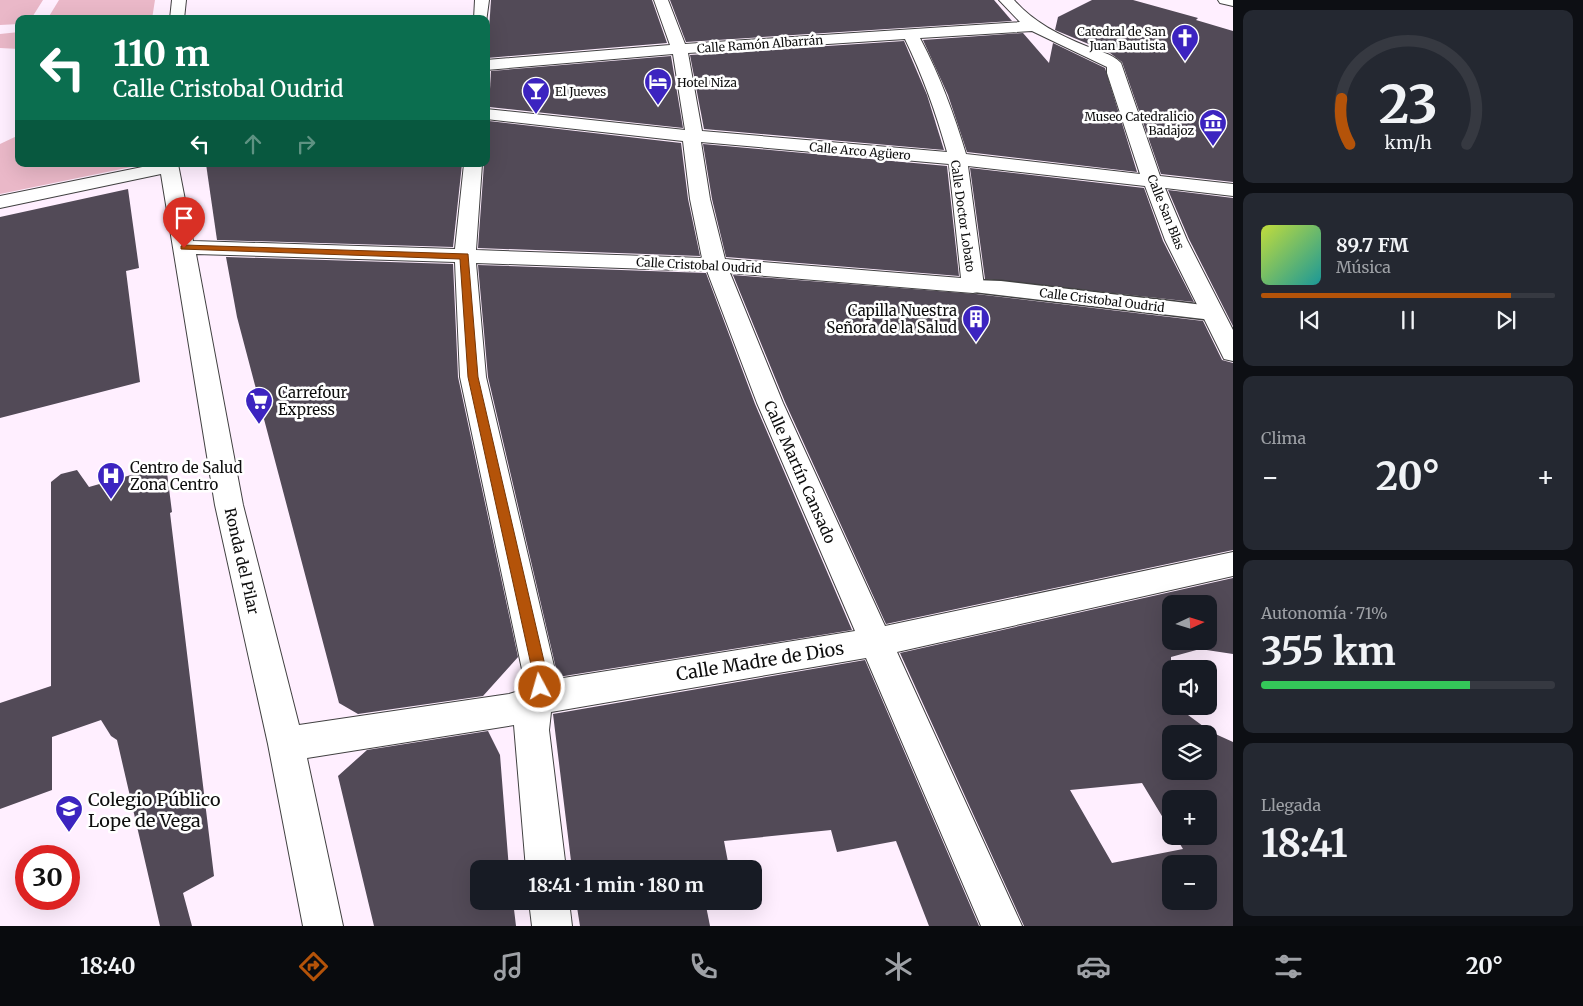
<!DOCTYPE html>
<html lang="es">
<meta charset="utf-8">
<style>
:root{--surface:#171b24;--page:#242831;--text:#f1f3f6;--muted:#9ea1a6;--line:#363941;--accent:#b45309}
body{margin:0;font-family:Merriweather,serif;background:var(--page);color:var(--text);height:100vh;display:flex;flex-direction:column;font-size:19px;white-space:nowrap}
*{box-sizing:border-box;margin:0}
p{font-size:16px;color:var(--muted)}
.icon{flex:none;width:28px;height:28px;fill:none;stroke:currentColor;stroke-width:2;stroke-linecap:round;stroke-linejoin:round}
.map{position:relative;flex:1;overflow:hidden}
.drawer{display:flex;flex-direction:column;gap:10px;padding:10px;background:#0d0f14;width:350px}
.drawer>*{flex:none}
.banner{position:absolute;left:15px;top:15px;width:475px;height:152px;border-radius:10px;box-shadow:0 5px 20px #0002;background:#0b6e4f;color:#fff;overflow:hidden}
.needle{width:32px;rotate:86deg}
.tools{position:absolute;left:1162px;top:595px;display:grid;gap:10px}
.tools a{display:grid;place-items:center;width:55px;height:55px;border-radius:10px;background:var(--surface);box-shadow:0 5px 20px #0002;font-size:25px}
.speed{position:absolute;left:15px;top:845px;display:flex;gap:10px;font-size:25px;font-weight:700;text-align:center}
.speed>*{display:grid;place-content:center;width:65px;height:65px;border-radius:50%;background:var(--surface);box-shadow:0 5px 20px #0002;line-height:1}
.speed .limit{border:8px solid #d22;background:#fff;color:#111}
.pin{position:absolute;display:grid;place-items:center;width:42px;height:42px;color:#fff;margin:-51px -21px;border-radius:50% 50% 50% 0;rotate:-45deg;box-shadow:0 0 5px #0007}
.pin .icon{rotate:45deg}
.me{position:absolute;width:55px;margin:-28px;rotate:354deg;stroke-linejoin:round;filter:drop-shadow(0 0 4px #0008)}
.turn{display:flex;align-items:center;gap:18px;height:105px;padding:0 15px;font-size:22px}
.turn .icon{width:65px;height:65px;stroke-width:2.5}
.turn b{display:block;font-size:35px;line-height:42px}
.lanes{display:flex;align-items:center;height:48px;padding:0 15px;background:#0003;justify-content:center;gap:25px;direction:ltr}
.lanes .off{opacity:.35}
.big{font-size:38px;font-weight:700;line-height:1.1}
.drawer .tile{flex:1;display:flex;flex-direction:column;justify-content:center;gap:8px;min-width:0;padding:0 18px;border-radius:10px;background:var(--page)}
.drawer .dial{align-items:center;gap:0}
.dial svg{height:130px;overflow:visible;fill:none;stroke:var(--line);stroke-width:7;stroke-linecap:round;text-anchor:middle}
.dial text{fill:var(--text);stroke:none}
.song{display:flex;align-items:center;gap:15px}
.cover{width:60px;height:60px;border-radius:8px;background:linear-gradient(135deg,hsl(70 70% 55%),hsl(180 70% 35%))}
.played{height:5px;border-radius:2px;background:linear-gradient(90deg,var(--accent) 85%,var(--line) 85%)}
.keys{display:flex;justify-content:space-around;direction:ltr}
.heat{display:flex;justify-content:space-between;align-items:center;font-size:28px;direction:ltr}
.charge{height:8px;border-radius:4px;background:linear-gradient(90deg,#34c759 71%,var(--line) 0)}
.trip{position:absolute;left:470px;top:860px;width:292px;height:50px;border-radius:10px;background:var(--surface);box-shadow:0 5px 20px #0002;font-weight:700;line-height:50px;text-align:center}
.tab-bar{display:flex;height:80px;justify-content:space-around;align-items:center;background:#090b0e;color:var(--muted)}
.tab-bar .icon{width:35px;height:35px}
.tab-bar .current{color:var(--accent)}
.tab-bar b{font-size:22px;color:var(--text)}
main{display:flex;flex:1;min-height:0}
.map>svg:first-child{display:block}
</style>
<main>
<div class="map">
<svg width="1233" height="926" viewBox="0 0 1233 926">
<rect width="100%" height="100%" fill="#ffefff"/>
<!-- green -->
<g fill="#eab8c8">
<path d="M0,0H43L31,19H19V24L0,25Z"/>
<path d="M59,0H155L152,19H50L48,18Z"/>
<path d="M19,32V49L0,48V34Z"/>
<path d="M19,135V164H136V166L0,194V144Z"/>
</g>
<!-- building -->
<g fill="#524a57" fill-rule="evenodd">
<path d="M491,0H652L667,43L487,58Z"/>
<path d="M670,0H994L1012,21L686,42Z"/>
<path d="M1092,0H1133L1198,18L1196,20L1233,31V182L1161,174L1122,62L1110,53L1055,30L1058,17Z"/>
<path d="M1023,33L1049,63L1053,43L1105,68L1137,172L967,152L948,95L923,40Z"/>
<path d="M904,41L927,95L944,150L704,129L690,55Z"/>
<path d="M671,56L683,128L489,107L491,71Z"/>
<path d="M489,121L681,143L688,199L700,256L478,248L484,164H486Z"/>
<path d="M703,144L947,166L959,276L726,257L712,199Z"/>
<path d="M206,164H462L453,247L217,240Z"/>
<path d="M970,168L1144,188L1163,241L1194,302L985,279Z"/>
<path d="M128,189L139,268L126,271L140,382L0,418V217Z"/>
<path d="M1168,190L1233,198V326L1189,239Z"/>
<path d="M226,257L453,264L458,377L518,657L483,696L358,714L339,703L237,317Z"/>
<path d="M478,265L706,273L755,404L852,630L558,677L488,377Z"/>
<path d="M733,275L976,294L1203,321L1222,360L1233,363V550L886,624L785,402Z"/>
<path d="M166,465L172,512L170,513L214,876L183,893L192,926H160L117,740L111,736L101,720L52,737V790L0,809V703L51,686V482L61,474L77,470L89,487Z"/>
<path d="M1233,578V654L1200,649L1171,657V706H1183L1188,715L1211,732L1233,742V926H1024L900,653ZM1171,604H1209V641H1171ZM1171,734H1209V771H1171ZM1142,783L1171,831V799H1209V836H1175L1183,849L1112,863L1070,790ZM1171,864H1209V901H1171Z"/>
<path d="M865,660L979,926H929L896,841L837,852L831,830L724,841L728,862L697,866V869H572L553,714Z"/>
<path d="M488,731L500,755L509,869H479V901H513L516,926H374L338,776L367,750Z"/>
<path d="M576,901H705L710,926H580Z"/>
</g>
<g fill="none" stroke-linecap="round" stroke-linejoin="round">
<defs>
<path id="pedestrian" d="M973,280L1001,281L1212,306L1220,308L1223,313L1220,318L1212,320L965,291L962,286L965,281Z"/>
<g id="minor">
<path d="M172,0H186L184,19H170Z"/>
<path d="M475,0H489L486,22V19H474Z"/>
<path d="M654,0H668L685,44L1020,22L999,0H1014C1033,22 1059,35 1086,46C1098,51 1111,53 1121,63L1160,176L1233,184V196L1165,188L1187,240L1233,330V361L1224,359L1221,353L1165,240L1145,186L968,166L984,286L981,291L973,293L730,273L783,403L885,626L1233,552V576L897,652L1022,926H981L866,658L551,712L549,730L566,869H526L514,725L307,758L343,926H303L268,744L215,505L161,174L0,208V196L157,164H178L193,241L455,249L464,164H482L476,250L702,258L690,199L683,141L486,119V109L685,130L673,54L486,70V60L670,45ZM1032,31L1107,67V73L1140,174L966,154C954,114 940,76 920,38ZM905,39C923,76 936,113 947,152L702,131L688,53ZM701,142L949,164L961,278L725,259L710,199ZM196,254L455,262L460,377L523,674L522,690L509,694L299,725L243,505ZM476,263L707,271L757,403L855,631L557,679L486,377Z"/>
<path d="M1218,0H1233V6L1220,3Z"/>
<path d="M529,901H569L572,926H532Z"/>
</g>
</defs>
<!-- pedestrian casing -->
<use href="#pedestrian" stroke="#414141" stroke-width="3"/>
<!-- minor casing -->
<use href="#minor" stroke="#414141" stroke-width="2"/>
<!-- pedestrian -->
<use href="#pedestrian" fill="#fff" fill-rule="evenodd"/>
<!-- minor -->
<use href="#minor" fill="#fff" fill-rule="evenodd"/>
</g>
<!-- route -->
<path fill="#b45309" stroke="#753606" d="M184,245L468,254L478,377L547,674L544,691L540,693L535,691L533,674L468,377L460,259L181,249V246Z"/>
<!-- icons -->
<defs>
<symbol id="church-pin" viewBox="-11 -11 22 30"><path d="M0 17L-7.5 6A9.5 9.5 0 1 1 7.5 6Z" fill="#3c24c0" stroke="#fff"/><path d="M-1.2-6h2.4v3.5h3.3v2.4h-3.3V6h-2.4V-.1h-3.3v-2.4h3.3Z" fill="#fff"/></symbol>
<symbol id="hotel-pin" viewBox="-11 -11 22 30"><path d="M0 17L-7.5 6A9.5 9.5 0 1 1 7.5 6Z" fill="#3c24c0" stroke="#fff"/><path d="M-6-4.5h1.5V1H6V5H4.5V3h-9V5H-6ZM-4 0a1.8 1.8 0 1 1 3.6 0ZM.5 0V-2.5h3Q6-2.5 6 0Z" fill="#fff"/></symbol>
<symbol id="bar-pin" viewBox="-11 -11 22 30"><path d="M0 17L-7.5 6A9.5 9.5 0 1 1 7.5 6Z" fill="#3c24c0" stroke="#fff"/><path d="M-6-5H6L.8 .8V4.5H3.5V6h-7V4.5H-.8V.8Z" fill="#fff"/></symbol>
<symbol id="museum-pin" viewBox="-11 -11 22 30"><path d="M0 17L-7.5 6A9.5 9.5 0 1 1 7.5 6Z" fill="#3c24c0" stroke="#fff"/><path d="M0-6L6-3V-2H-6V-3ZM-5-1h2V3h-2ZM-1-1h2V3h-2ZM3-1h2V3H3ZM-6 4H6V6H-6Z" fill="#fff"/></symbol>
<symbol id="building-pin" viewBox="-11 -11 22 30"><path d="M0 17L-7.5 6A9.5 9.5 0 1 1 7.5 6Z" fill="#3c24c0" stroke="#fff"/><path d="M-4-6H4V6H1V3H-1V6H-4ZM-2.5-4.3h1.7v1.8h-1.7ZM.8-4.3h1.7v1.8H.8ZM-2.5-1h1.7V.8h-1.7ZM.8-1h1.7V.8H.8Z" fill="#fff"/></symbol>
<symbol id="supermarket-pin" viewBox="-11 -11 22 30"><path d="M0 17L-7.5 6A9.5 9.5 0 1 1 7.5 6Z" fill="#3c24c0" stroke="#fff"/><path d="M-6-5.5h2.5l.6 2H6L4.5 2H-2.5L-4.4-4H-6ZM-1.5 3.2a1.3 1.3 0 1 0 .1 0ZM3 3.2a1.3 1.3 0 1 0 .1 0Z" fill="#fff"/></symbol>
<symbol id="hospital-pin" viewBox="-11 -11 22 30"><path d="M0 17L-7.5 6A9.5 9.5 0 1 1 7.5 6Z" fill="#3c24c0" stroke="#fff"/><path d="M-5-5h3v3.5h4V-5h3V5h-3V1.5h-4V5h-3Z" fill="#fff"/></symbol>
<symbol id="school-pin" viewBox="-11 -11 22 30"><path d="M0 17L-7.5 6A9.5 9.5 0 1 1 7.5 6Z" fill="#3c24c0" stroke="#fff"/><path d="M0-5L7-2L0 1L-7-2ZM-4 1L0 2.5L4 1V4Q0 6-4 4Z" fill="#fff"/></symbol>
</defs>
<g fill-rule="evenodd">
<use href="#church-pin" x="1169" y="22" width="32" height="43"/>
<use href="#hotel-pin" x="642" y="66" width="32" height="43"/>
<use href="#bar-pin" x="520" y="75" width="32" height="43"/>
<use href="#museum-pin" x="1197" y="107" width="32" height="43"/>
<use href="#building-pin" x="960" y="303" width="32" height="43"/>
<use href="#supermarket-pin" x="243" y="385" width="32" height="43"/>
<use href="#hospital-pin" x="95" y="460" width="32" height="43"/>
<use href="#school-pin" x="53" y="793" width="32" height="43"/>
</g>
<g text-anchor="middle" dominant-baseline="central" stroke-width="5" stroke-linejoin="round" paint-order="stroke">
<!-- far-poi labels -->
<g font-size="12" fill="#0e0e0e" stroke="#fff" text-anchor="end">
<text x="1166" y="31">Catedral de San<tspan x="1166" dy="14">Juan Bautista</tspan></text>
<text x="677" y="82" text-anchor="start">Hotel Niza</text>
<text x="555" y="91" text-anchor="start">El Jueves</text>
<text x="1194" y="116">Museo Catedralicio<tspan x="1194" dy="14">Badajoz</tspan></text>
</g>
<!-- far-street labels -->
<g font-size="12" fill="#0e0e0e" stroke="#fff">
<text transform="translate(760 44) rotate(-4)">Calle Ramón Albarrán</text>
<text transform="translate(860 151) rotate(5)">Calle Arco Agüero</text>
<text transform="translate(1166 212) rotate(68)">Calle San Blas</text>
<text transform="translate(963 216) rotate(82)">Calle Doctor Lobato</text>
<text transform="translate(699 265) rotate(3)">Calle Cristobal Oudrid</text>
<text transform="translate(1102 300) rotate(7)">Calle Cristobal Oudrid</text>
</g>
<!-- poi labels -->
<g font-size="15" fill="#0e0e0e" stroke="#fff" text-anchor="start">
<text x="957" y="310" text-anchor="end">Capilla Nuestra<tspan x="957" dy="17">Señora de la Salud</tspan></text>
<text x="278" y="392">Carrefour<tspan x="278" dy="17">Express</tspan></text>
<text x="130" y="467">Centro de Salud<tspan x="130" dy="17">Zona Centro</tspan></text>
</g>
<!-- street labels -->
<g font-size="15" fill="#0e0e0e" stroke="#fff">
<text transform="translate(800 472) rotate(66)">Calle Martín Cansado</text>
<text transform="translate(242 561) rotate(77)">Ronda del Pilar</text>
</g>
<!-- near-street labels -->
<g font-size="18" fill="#0e0e0e" stroke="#fff">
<text transform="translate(760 661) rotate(-9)">Calle Madre de Dios</text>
</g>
<!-- near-poi labels -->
<g font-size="18" fill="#0e0e0e" stroke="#fff" text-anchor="start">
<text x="88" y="799">Colegio Público<tspan x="88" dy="21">Lope de Vega</tspan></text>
</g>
</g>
</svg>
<div class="tools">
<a><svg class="needle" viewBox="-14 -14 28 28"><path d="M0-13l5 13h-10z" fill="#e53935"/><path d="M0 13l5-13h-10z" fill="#9ea1a6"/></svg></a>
<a><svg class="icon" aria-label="sound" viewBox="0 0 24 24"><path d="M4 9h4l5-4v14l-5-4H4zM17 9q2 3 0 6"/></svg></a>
<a><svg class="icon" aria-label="layers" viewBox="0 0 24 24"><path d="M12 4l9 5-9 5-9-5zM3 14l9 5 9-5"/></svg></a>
<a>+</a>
<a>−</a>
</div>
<div class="speed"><div class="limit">30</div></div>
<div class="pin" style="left:184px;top:248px;background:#d93025"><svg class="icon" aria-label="arrive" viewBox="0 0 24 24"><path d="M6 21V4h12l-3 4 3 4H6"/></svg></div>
<svg class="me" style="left:540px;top:687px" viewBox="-20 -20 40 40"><circle r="17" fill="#b45309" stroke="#fff" stroke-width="3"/><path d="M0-11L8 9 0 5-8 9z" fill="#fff"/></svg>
<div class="trip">18:41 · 1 min · 180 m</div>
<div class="banner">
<div class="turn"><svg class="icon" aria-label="left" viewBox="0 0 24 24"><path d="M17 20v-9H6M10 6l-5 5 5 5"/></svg><div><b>110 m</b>Calle Cristobal Oudrid</div></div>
<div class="lanes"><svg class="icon" aria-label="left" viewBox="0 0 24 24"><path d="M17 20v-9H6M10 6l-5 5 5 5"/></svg><svg class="icon off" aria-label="ahead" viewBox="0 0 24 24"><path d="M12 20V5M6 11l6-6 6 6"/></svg><svg class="icon off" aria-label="right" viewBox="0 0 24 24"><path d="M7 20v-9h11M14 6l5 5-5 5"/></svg></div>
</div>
</div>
<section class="drawer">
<div class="tile dial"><svg viewBox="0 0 100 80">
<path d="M14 69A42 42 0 1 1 86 69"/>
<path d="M14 69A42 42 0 0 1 9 41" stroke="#b45309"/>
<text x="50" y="56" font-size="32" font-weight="700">23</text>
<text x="50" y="72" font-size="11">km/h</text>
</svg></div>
<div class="tile">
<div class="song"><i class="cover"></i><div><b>89.7 FM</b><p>Música</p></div></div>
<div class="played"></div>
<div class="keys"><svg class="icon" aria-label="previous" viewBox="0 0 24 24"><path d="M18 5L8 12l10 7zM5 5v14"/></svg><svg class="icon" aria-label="pause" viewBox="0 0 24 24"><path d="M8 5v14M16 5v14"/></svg><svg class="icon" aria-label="next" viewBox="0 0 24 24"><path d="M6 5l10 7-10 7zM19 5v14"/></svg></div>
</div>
<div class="tile"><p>Clima</p>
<div class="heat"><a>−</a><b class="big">20°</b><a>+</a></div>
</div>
<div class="tile"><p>Autonomía · 71%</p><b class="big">355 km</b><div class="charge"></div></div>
<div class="tile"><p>Llegada</p><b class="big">18:41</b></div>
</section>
</main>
<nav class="tab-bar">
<b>18:40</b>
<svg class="icon current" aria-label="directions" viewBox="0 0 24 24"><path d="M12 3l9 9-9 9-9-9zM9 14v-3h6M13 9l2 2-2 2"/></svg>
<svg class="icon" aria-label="music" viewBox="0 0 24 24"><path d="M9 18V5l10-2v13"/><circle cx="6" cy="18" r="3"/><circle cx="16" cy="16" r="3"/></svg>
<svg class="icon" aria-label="phone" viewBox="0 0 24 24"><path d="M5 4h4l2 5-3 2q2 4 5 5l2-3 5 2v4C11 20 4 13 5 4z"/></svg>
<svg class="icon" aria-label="climate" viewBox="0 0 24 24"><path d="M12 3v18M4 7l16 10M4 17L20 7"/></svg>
<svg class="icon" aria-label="car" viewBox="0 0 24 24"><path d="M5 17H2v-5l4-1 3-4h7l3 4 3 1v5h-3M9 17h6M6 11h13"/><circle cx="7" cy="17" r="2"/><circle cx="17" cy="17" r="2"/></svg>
<svg class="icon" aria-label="filters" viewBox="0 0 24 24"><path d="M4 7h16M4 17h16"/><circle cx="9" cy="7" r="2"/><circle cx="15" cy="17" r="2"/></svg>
<b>20°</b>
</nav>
